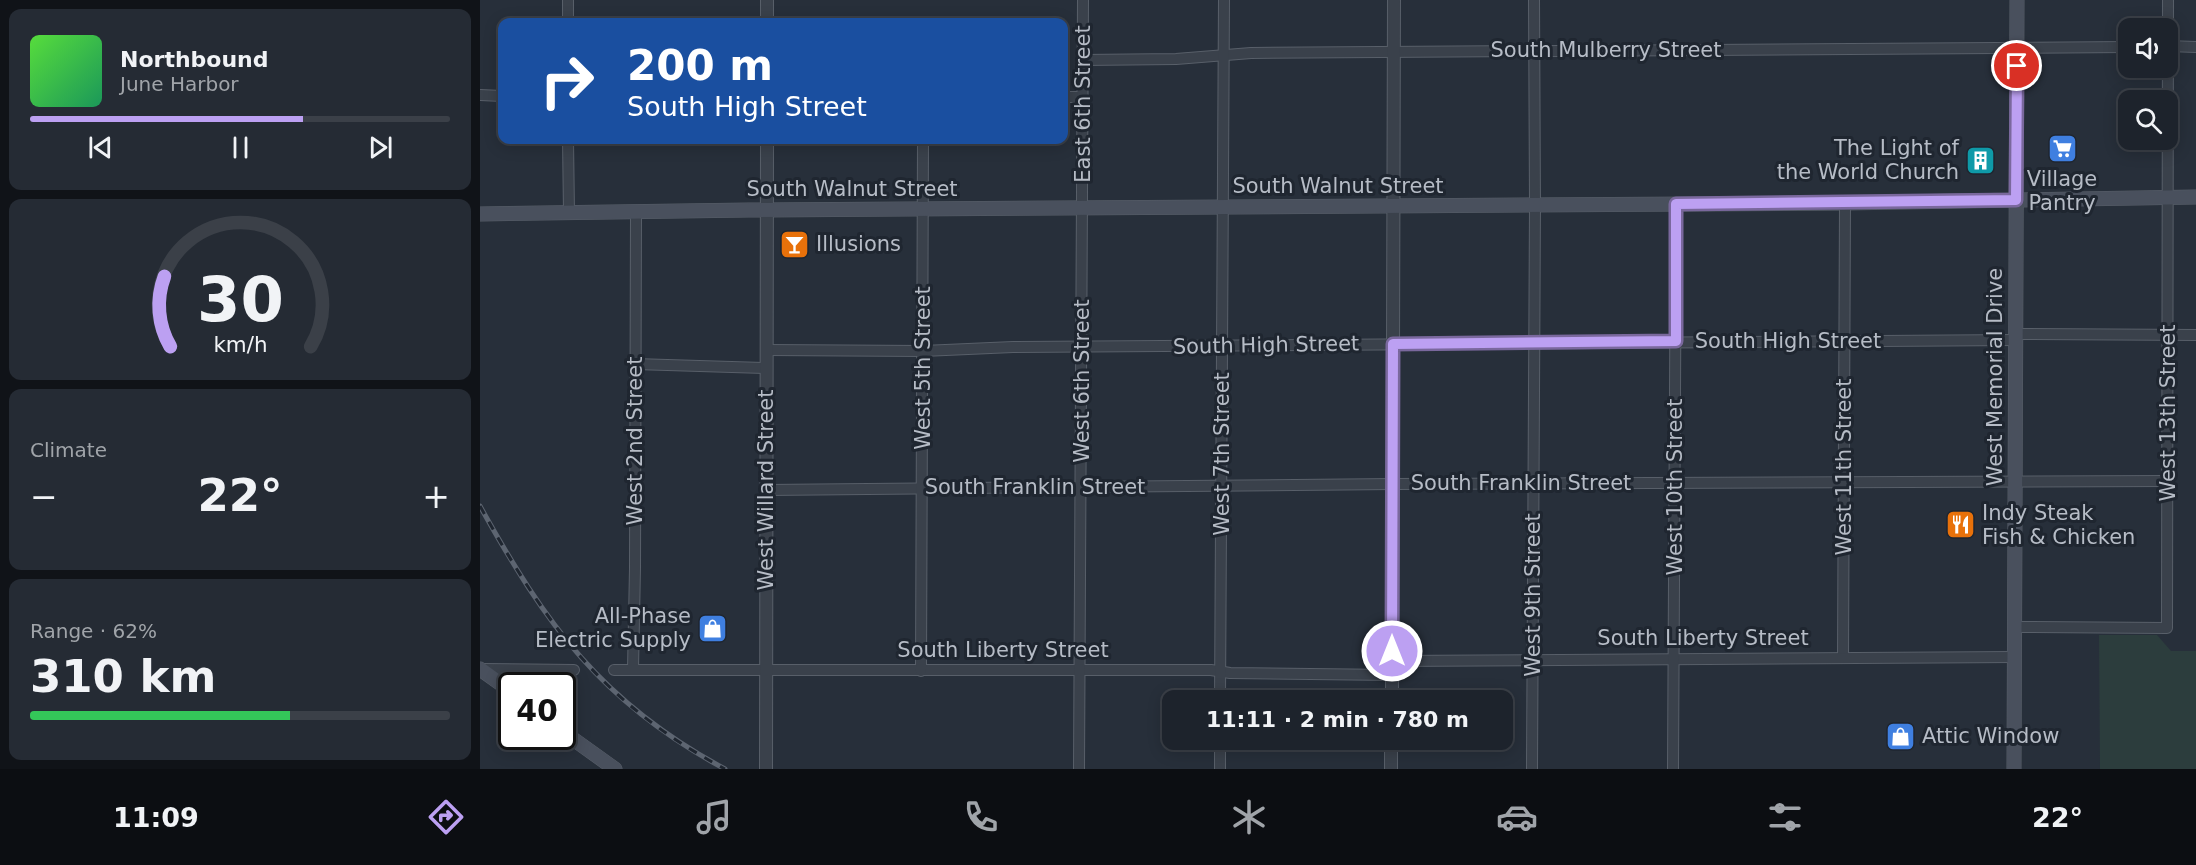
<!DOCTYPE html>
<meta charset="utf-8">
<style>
:root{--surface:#1d232c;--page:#252b34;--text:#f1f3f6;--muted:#a0a4a9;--line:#3b4048;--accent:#bca0f2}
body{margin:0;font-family:"DejaVu Sans",sans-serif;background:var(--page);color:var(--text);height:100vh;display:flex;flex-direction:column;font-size:22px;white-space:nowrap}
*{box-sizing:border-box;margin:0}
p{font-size:20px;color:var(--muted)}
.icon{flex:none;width:33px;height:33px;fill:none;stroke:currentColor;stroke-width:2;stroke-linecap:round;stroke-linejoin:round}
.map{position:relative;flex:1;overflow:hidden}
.drawer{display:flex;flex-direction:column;gap:9px;padding:9px;background:#101318;width:480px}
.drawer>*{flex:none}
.top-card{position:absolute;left:18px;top:18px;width:570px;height:126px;border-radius:12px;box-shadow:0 3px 15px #0003,0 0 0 2px var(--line);background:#1a4fa0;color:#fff;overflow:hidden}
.fabs{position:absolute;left:1638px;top:18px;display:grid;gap:12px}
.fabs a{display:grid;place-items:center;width:60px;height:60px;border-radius:12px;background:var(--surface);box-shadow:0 3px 15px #0003,0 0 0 2px var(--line);font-size:30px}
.speed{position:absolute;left:18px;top:672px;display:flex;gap:12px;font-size:30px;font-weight:700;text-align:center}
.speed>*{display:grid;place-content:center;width:78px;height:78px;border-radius:50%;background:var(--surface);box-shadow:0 3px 15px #0003,0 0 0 2px var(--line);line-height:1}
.speed .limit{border:3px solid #111;border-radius:9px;background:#fff;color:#111}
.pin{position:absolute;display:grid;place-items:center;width:51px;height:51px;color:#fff;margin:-26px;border:3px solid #fff;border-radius:50%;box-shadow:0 2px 6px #0007}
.me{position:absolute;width:66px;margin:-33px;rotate:0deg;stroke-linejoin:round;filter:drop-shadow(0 0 4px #0008)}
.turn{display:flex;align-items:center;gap:21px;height:126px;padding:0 30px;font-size:27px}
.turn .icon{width:78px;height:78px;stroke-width:2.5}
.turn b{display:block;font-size:42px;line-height:51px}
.big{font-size:45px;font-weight:800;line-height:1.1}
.drawer .widget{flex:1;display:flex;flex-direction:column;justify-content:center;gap:9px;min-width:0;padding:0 21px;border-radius:12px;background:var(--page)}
.drawer .dial{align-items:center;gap:0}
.dial svg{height:156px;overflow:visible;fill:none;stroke:var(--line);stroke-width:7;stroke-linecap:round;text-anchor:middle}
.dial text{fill:var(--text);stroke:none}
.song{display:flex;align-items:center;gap:18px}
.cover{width:72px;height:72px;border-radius:9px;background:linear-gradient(135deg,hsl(110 70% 55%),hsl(150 70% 35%))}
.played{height:6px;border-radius:3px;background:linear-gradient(90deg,var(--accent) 65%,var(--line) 65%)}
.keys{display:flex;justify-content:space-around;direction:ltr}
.heat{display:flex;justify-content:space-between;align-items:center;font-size:33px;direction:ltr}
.charge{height:9px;border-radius:4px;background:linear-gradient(90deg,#34c759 62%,var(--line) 0)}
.trip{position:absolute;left:682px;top:690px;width:351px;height:60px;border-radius:12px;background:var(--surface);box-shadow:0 3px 15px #0003,0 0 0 2px var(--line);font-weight:800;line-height:60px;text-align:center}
.menu{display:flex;height:96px;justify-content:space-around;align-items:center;background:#0c0e12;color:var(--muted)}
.menu .icon{width:42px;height:42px}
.menu .selected{color:var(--accent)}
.menu b{font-size:27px;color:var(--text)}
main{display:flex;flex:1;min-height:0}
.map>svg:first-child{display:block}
</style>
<main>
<section class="drawer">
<div class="widget">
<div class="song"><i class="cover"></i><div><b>Northbound</b><p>June Harbor</p></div></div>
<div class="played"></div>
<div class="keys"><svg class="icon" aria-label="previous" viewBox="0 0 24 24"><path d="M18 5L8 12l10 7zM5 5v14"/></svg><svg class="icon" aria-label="pause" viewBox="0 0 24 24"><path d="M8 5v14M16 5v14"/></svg><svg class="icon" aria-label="next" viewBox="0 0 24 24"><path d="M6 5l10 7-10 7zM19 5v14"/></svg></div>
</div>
<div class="widget dial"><svg viewBox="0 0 100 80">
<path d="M14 69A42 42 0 1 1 86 69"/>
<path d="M14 69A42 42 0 0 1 11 33" stroke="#bca0f2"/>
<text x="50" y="56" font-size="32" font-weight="700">30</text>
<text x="50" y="72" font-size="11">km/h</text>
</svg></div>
<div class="widget"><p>Climate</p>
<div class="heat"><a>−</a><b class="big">22°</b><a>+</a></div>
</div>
<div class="widget"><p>Range · 62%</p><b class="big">310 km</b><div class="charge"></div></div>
</section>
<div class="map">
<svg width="1716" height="769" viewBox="0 0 1716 769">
<rect width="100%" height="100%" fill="#272f3a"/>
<!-- green -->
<path fill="#2c3d3d" d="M1619,635H1677L1691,651H1716V769H1620Z"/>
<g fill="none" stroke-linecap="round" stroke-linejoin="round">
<defs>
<g id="minor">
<path d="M88,0V22"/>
<path d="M1688,46L1716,47"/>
<path d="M603,60L696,59L771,53L1648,47"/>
<path d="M0,95L22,96"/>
<path d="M584,97H603"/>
<path d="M88,140L89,213"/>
<path d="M1536,334L1716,335"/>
<path d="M287,350L443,351L533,347L1536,340"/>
<path d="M155,364L287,368"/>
<path d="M287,490L913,484L1688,481"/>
<path d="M1536,627L1687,628L1688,0"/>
<path d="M1363,658L1365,203"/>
<path d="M912,661L1535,657"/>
<path d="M1,669L94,670"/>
<path d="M153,669L155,568L156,213"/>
<path d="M134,670H731L750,673L912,675"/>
<path d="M441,671L443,140"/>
<path d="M740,700L744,0"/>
<path d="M599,769L603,0"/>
<path d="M740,769V740"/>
<path d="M1052,769L1055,205L1054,0"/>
<path d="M1193,769L1196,204"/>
</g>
<g id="tertiary">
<path d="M287,0V22"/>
<path d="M912,700L914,0"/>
<path d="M286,769L287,140"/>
<path d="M911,769V740"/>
</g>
<g id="secondary">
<path d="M0,214L269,210L1365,203L1716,197"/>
<path d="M0,669L32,692"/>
<path d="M82,731L135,769"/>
<path d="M1534,769L1537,0"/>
</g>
</defs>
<!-- minor casing -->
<use href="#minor" stroke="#585f69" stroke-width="12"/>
<!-- tertiary casing -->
<use href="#tertiary" stroke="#585f69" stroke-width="14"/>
<!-- secondary casing -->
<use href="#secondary" stroke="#585f69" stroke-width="15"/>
<!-- minor -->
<use href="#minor" stroke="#3a414b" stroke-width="10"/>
<!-- tertiary -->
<use href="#tertiary" stroke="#3a414b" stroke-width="12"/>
<!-- secondary -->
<use href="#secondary" stroke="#49505d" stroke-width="14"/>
<defs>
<path id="rail" d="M0,506C66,625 122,703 245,769"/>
</defs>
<!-- rail casing -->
<use href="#rail" stroke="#5d6571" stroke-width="5"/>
<!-- rail -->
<use href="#rail" stroke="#1f2630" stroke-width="3" stroke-dasharray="9" stroke-linecap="butt"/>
</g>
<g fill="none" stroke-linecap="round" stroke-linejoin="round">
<defs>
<path id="route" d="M912,651L913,344L1196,341V204L1536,200L1537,66"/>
</defs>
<!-- route casing -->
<use href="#route" stroke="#7a689d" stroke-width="15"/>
<!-- route -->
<use href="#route" stroke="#bca0f2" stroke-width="10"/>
</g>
<!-- icons -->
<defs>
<symbol id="supermarket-square" viewBox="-11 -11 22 22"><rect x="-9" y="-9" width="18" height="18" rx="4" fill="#3f7fe0" stroke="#1f2630"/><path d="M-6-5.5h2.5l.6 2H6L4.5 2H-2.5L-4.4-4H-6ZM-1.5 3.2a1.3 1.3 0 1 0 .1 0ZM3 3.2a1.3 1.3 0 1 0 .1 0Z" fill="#fff"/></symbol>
<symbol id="building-square" viewBox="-11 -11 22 22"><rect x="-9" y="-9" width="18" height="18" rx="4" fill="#0f9aa8" stroke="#1f2630"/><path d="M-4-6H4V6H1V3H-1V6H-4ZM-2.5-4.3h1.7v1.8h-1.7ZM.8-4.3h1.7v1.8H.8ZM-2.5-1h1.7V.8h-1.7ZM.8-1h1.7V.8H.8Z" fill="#fff"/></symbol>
<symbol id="bar-square" viewBox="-11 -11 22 22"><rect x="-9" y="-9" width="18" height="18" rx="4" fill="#e8710a" stroke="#1f2630"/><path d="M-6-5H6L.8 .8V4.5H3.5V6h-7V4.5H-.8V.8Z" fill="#fff"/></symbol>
<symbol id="restaurant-square" viewBox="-11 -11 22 22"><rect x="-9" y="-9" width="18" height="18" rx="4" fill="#e8710a" stroke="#1f2630"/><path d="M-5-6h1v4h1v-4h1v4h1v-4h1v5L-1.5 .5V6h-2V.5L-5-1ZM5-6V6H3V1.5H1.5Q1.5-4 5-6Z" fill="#fff"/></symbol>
<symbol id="shop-square" viewBox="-11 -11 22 22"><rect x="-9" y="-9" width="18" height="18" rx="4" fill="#3f7fe0" stroke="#1f2630"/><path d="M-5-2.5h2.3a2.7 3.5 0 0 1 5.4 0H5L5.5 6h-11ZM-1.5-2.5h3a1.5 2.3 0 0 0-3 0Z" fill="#fff"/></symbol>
</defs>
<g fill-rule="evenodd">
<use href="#supermarket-square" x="1566" y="132" width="33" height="33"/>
<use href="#building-square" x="1484" y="144" width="33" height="33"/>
<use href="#bar-square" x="298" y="228" width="33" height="33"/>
<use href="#restaurant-square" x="1464" y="508" width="33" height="33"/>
<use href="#shop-square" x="216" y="612" width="33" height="33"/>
<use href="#shop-square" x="1404" y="720" width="33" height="33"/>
</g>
<g text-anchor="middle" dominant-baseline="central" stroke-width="6" stroke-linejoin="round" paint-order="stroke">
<!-- street labels -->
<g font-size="21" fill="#b6bcc6" stroke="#1f2630">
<text x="1126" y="50">South Mulberry Street</text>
<text transform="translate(603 104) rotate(-90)">East 6th Street</text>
<text x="858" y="186">South Walnut Street</text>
<text x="372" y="189">South Walnut Street</text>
<text x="1308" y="341">South High Street</text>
<text transform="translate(786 345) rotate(-1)">South High Street</text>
<text transform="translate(443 368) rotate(-90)">West 5th Street</text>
<text transform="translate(1515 377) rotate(-90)">West Memorial Drive</text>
<text transform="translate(602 381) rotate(-90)">West 6th Street</text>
<text transform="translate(1688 413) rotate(-90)">West 13th Street</text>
<text transform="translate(155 441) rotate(-90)">West 2nd Street</text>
<text transform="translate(742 454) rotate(-90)">West 7th Street</text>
<text transform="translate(1364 467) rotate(-90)">West 11th Street</text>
<text x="1041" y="483">South Franklin Street</text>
<text x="555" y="487">South Franklin Street</text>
<text transform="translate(1195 487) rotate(-90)">West 10th Street</text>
<text transform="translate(286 490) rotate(-90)">West Willard Street</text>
<text transform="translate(1053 595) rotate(-90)">West 9th Street</text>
<text x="1223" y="638">South Liberty Street</text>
<text x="523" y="650">South Liberty Street</text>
</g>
<!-- poi labels -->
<g font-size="21" fill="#b6bcc6" stroke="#1f2630" text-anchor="start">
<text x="1479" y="148" text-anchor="end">The Light of<tspan x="1479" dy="24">the World Church</tspan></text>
<text x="1582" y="179" text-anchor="middle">Village<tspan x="1582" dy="24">Pantry</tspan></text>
<text x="336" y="244">Illusions</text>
<text x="1502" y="513">Indy Steak<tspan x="1502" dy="24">Fish &amp; Chicken</tspan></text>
<text x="211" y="616" text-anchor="end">All-Phase<tspan x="211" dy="24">Electric Supply</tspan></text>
<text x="1442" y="736">Attic Window</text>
</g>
</g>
</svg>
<div class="fabs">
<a><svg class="icon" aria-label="sound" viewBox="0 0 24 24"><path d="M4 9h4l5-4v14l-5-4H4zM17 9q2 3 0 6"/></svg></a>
<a><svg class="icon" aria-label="search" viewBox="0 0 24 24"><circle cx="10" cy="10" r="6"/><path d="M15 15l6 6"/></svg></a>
</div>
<div class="speed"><div class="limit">40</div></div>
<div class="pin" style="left:1537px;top:66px;background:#d93025"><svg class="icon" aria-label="arrive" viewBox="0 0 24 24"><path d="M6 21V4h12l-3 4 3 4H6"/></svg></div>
<svg class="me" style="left:912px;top:651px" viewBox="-20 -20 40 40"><circle r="17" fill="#bca0f2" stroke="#fff" stroke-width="3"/><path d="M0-11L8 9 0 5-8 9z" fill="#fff"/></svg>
<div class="trip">11:11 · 2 min · 780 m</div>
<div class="top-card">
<div class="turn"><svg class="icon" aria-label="right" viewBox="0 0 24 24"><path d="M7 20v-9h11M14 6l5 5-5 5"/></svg><div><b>200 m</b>South High Street</div></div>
</div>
</div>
</main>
<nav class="menu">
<b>11:09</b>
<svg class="icon selected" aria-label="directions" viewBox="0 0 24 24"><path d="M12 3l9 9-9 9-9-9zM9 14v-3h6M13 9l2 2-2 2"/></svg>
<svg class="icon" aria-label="music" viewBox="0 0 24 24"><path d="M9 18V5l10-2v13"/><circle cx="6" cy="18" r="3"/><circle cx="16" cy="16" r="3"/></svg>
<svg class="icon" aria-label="phone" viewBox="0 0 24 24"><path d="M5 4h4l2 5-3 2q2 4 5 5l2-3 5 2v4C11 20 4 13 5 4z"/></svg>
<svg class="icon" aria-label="climate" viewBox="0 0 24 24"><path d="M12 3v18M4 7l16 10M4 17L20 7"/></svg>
<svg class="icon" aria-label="car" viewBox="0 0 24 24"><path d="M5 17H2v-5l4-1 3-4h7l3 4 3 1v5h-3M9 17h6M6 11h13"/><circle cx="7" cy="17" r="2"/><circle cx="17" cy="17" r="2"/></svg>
<svg class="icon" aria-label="filters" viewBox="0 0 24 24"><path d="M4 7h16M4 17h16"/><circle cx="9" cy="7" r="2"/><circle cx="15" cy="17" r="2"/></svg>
<b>22°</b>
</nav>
